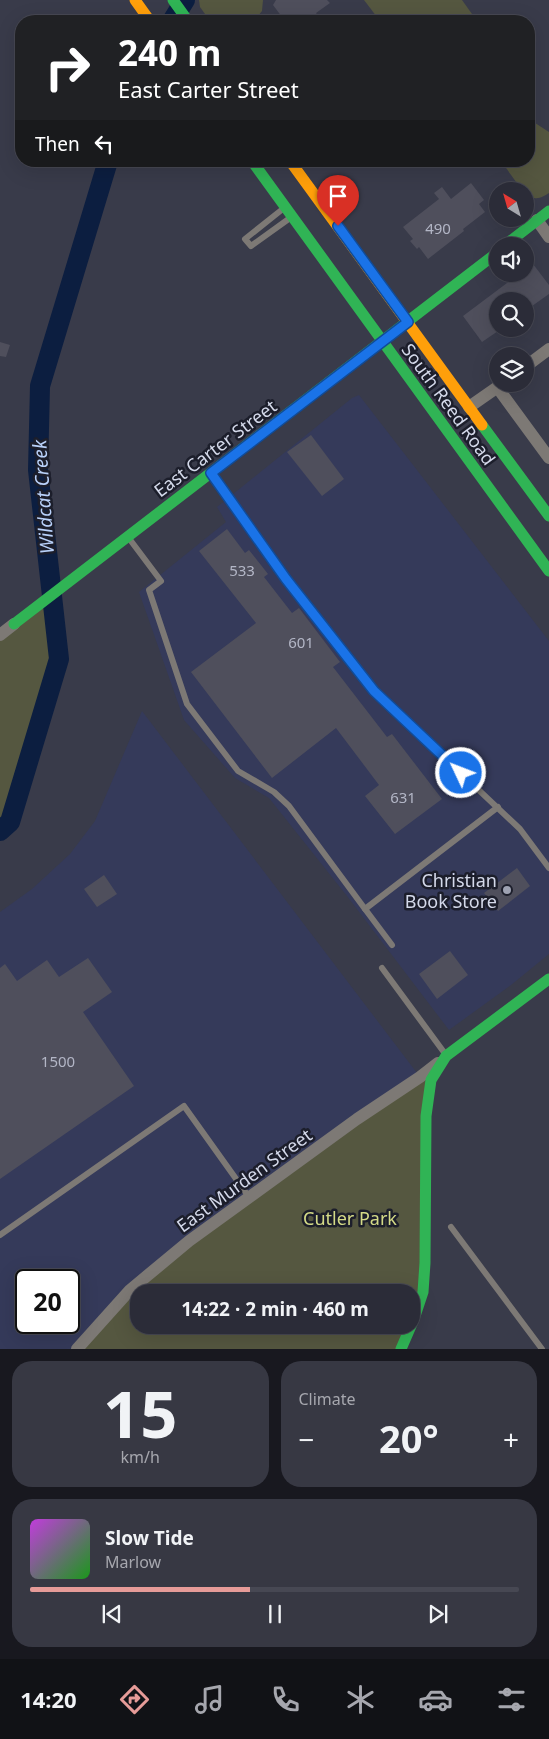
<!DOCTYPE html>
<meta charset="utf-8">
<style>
:root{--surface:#2b2c38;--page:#373843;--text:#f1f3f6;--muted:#a6a7ae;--line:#474853;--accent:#e69b98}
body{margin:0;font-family:"Noto Sans",sans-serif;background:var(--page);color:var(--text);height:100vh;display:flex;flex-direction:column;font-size:19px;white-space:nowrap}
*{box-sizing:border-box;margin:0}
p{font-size:16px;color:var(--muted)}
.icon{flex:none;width:28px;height:28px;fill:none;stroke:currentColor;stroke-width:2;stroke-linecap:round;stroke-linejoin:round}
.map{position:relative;height:1349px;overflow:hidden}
.side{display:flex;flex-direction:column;gap:12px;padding:12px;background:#18181f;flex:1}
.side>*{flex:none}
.top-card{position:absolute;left:15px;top:15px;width:520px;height:152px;border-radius:20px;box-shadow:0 5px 20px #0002,0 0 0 1px var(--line);background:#202124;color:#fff;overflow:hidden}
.needle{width:32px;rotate:323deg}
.buttons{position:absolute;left:489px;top:182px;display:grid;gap:10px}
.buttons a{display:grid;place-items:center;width:45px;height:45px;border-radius:50%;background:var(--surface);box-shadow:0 5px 20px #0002,0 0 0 1px var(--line);font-size:25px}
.speed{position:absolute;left:15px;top:1269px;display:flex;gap:10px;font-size:25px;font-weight:700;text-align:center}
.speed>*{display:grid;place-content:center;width:65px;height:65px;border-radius:50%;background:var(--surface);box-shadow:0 5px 20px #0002,0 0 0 1px var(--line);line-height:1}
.speed .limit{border:2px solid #111;border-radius:8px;background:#fff;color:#111}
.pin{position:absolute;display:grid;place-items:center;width:42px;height:42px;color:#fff;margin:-51px -21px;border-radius:50% 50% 50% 0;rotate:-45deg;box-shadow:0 0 5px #0007}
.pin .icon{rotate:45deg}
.me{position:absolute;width:55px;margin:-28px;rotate:313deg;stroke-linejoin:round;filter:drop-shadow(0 0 4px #0008)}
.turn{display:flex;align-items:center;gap:18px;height:105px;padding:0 20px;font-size:22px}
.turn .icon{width:65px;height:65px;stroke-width:2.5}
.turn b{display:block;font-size:35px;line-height:42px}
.then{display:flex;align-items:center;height:48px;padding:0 20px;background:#0003;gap:10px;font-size:19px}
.big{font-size:38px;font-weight:700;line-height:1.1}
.side .tile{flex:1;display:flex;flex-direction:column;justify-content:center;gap:8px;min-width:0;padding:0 18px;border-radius:20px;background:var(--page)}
.side .dial{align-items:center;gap:0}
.dial b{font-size:65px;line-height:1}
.song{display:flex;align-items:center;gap:15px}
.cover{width:60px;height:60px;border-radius:8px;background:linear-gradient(135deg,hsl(290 70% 55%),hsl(120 70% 35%))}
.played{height:5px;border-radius:2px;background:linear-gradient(90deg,var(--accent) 45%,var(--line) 45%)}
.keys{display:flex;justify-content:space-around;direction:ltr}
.heat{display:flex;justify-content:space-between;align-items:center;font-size:28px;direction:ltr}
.side .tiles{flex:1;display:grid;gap:12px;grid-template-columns:1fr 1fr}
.tile:last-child{grid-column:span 2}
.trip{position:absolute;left:130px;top:1284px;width:290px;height:50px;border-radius:20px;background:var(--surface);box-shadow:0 5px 20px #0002,0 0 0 1px var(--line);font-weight:700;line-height:50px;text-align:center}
.dock{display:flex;height:80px;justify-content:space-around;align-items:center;background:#111216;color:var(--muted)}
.dock .icon{width:35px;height:35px}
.dock .selected{color:var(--accent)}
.dock b{font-size:22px;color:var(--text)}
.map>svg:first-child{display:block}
</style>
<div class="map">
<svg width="549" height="1349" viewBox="0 0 549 1349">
<rect width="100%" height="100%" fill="#393b4a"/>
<!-- built -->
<g fill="#353a5a" fill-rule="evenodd">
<path d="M359,395L549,641V954L511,985L449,1030L347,896L269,798L235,778L184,720L139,592L226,522L217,507L352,398Z"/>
<path d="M142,711L420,1077L189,1241L77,1349H0V912L32,889L70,854L95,821ZM26,1280H69V1322H26Z"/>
</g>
<!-- green -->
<g fill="#555740" fill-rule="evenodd">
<path d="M199,0H263L262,11L254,21H210L200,7Z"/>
<path d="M364,0H462L477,21H380Z"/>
<path d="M529,114L532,121L549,132V193C544,196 540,199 534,198C524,196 508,170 501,161H529Z"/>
<path d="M52,595L59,659L10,822L0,831V635Z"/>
<path d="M446,1056L431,1080L427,1098L425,1263L423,1292L414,1319L401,1349H77L130,1290L189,1241L357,1119L420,1077ZM139,1292H411V1325H139Z"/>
</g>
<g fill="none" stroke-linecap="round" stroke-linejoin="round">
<!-- river -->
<g stroke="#0c1e40" stroke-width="20">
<path d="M172,21L185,0"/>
<path d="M0,831L10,822L59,659L38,470L40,386L108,161"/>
</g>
</g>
<!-- building -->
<g fill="#4f4f5c">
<path d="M276,0H327L330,3L316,13L322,21H285L273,5Z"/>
<path d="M471,183L484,200L479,204L485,212L463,229L464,231L428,259L419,247L417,249L410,241L413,239L403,227L439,199L434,193L442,187L451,199Z"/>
<path d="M533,264L549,285V294L525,311V301H498V329H501L482,342L463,316L519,274H525V270Z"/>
<path d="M0,342L10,345L6,357L0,356Z"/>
<path d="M311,435L344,479L322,496L287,452Z"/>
<path d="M227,529L245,553L249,550L268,574L264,577L292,613L299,608L340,662L333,667L387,737L392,734L442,799L395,834L365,796L379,785L336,728L272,778L191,672L256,623L199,551Z"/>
<path d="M517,868L530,886L498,911L484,893Z"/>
<path d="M104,875L117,894L97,907L84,889Z"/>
<path d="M450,951L468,975L437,999L419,974Z"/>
<path d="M88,958L112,992L83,1012L134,1086L0,1179V968L5,964L17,981L47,960L59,977Z"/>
</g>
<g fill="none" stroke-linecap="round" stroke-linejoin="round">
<!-- lane -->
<g stroke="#7d7975" stroke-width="6">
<path d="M284,208L245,239L251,246L290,218"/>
<path d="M212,474L284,576L374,691L520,829L549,868"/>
<path d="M128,537L161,581L149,590L187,704L238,771L274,792L289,806L365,909L498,807"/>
<path d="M365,909L392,945"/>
<path d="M382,968L446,1055"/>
<path d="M451,1227L542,1349"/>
<path d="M0,1235L184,1106L249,1197"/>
</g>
<!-- street -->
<g stroke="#7d7975" stroke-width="12">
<path d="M537,220L549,237"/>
<path d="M525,367L549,349"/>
<path d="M497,387L549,458"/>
<path d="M469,407L502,384"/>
<path d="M0,635L14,624"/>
<path d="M77,1349L130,1290L189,1241L357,1119L420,1077L438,1063"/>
</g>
<!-- fast -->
<g stroke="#30b455" stroke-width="11">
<path d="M173,0L188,21"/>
<path d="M252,161L549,571"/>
<path d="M504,246L549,211"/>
<path d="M482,425L549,516"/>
<path d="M14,624L498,252"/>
<path d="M401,1349L414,1319L423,1292L425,1263L426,1116L431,1080L446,1056L549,979"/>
</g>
<!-- slow -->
<g stroke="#ff9f0a" stroke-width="11">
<path d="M135,0L150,21"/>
<path d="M290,161L482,425"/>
</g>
</g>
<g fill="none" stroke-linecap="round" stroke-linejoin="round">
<defs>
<path id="route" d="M338,226L408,322L211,473L286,579L374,691L461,773"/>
</defs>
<!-- route casing -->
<use href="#route" stroke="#114b97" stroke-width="12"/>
<!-- route -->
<use href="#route" stroke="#1a73e8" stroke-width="9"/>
</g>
<!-- markers -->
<circle fill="#9ea2b2" stroke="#1c1e2b" stroke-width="2" cx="507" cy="890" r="5"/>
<g text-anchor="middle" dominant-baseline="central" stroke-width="5" stroke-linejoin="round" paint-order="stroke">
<!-- number labels -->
<g font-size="15" fill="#b3b6c6">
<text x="438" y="228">490</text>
<text x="242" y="570">533</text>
<text x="301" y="642">601</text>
<text x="403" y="797">631</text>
<text x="58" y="1061">1500</text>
</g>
<!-- street labels -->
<g font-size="18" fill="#d4d9ea" stroke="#1c1e2b">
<text transform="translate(449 404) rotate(54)">South Reed Road</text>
<text transform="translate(215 448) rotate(-37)">East Carter Street</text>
<text transform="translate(244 1180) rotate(-36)">East Murden Street</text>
</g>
<!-- poi labels -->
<g font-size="18" fill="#d4d9ea" stroke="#1c1e2b" text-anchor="end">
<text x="497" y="880">Christian<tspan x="497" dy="21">Book Store</tspan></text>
</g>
<!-- park labels -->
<g font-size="18" fill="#d4da87" stroke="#1c1e2b">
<text x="350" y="1218">Cutler Park</text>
</g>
<!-- water labels -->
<g font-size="19" font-style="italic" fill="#b9d1fa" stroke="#1c1e2b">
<text transform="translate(43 497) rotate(-94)">Wildcat Creek</text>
</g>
</g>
</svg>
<div class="buttons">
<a><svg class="needle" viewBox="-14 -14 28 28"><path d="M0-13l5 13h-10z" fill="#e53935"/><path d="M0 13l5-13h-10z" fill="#a6a7ae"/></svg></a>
<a><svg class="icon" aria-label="sound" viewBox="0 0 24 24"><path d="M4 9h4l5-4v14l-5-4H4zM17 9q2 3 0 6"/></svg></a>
<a><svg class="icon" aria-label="search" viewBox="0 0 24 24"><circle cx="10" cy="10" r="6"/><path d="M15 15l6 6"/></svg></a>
<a><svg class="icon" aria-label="layers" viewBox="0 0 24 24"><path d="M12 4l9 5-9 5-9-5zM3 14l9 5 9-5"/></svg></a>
</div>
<div class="speed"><div class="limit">20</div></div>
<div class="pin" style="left:338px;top:226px;background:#d93025"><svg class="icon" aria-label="arrive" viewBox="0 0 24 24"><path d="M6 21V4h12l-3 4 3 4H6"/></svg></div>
<svg class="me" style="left:461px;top:773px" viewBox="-20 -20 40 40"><circle r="17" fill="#1a73e8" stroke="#fff" stroke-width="3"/><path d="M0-11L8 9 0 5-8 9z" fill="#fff"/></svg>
<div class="trip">14:22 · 2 min · 460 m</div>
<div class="top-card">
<div class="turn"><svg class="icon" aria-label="right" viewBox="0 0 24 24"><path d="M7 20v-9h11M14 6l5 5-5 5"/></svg><div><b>240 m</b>East Carter Street</div></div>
<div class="then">Then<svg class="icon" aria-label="left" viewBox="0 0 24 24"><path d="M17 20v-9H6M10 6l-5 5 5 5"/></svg></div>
</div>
</div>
<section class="side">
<div class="tiles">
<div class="tile dial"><b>15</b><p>km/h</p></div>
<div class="tile"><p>Climate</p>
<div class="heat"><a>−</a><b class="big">20°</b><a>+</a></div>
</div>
<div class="tile">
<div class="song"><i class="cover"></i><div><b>Slow Tide</b><p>Marlow</p></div></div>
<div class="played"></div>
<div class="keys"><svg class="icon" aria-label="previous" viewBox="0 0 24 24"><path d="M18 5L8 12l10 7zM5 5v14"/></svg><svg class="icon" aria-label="pause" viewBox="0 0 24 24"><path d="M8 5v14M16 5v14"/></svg><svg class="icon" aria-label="next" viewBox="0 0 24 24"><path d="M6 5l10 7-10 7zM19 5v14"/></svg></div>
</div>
</div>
</section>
<nav class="dock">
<b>14:20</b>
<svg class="icon selected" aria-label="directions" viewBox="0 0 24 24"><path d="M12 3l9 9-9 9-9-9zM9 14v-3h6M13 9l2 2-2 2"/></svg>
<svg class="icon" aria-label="music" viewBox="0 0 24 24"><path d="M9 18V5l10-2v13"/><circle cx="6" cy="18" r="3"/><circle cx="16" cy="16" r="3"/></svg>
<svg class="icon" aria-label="phone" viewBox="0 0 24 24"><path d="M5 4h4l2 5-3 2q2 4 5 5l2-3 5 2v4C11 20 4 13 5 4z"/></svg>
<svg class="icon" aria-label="climate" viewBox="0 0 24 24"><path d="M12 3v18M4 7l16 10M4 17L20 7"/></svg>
<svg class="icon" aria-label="car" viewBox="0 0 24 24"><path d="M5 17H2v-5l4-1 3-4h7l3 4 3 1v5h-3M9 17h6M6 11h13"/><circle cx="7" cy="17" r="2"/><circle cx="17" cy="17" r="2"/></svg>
<svg class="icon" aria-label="filters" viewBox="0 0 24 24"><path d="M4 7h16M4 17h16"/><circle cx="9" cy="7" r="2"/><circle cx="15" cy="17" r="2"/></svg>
</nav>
